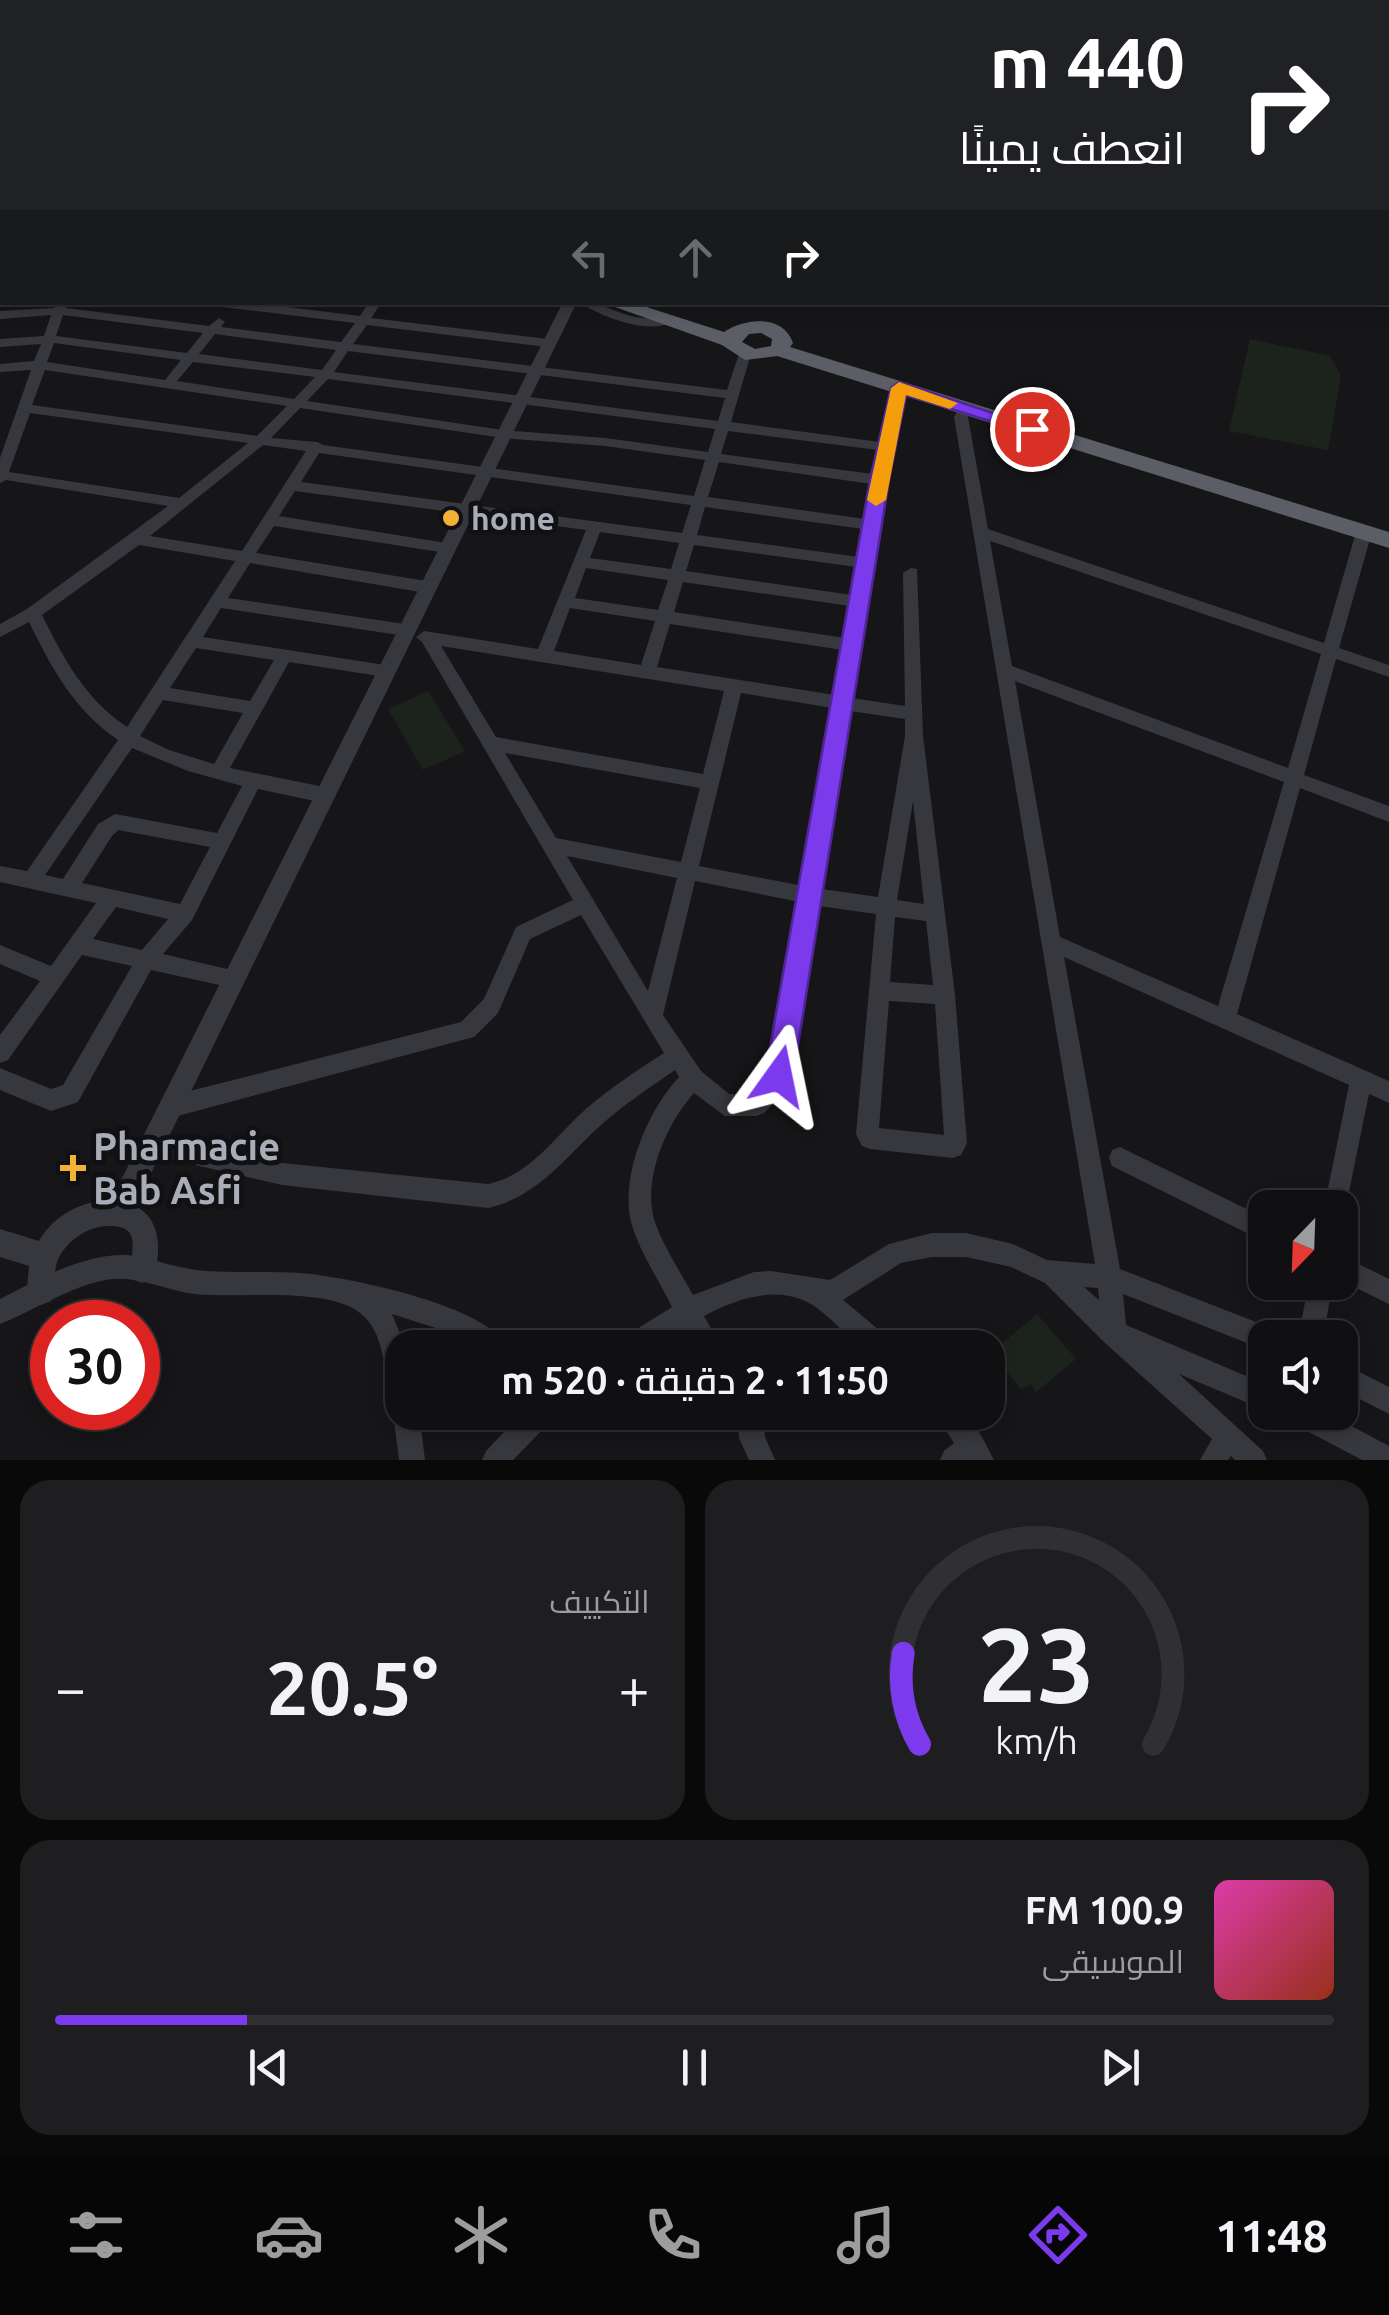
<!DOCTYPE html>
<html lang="ar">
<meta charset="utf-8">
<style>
:root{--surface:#101012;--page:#1e1e20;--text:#f1f3f6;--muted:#9c9d9f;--line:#303032;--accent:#7c3aed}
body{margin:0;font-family:Ubuntu,Cairo,sans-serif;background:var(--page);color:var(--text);direction:rtl;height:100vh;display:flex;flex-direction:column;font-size:38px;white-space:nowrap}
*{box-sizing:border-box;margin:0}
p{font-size:32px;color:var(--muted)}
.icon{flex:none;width:55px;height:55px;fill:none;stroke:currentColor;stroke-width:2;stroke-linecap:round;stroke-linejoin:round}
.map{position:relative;height:1460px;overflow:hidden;direction:ltr}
.details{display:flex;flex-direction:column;gap:20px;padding:20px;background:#09090a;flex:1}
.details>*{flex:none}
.guide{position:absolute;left:0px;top:0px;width:1390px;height:305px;box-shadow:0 5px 15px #0003,0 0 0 2px var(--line);direction:rtl;background:#202124;color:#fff;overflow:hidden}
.needle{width:65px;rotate:203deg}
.controls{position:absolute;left:1248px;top:1190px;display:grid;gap:20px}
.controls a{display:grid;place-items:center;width:110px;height:110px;border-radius:20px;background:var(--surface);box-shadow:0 5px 15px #0003,0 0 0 2px var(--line);font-size:50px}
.speed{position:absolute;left:30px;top:1300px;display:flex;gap:20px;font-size:50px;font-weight:700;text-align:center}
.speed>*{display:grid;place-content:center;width:130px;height:130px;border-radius:50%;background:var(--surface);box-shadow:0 5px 15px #0003,0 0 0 2px var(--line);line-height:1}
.speed .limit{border:15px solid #d22;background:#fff;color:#111}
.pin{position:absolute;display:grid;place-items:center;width:85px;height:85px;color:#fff;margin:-42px;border:5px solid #fff;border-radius:50%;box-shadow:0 2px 10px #0007}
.me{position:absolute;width:110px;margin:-55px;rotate:12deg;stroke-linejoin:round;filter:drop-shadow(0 0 8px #0008)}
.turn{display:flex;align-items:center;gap:35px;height:210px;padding:0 40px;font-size:45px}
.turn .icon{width:130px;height:130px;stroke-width:2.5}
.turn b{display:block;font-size:70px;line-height:85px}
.lanes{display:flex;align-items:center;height:95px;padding:0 40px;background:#0003;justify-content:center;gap:50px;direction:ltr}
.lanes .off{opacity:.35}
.big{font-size:75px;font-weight:600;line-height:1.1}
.details .tile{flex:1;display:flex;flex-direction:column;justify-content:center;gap:15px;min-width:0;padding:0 35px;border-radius:30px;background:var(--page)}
.details .dial{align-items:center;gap:0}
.dial svg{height:260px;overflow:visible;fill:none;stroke:var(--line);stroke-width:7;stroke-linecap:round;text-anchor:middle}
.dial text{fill:var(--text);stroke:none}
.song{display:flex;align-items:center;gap:30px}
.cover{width:120px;height:120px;border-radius:15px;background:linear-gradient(135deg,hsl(320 70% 55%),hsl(10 70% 35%))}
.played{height:10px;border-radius:5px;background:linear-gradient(90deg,var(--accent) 15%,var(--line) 15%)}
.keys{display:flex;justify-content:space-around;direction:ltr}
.heat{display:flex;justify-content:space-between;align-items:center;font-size:55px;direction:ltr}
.details .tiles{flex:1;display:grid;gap:20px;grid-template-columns:1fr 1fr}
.tile:last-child{grid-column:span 2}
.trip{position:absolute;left:385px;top:1330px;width:620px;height:100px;border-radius:30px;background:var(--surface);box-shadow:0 5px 15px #0003,0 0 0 2px var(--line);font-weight:600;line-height:100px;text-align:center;direction:rtl}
.menu{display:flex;height:160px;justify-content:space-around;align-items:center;background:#060607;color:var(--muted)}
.menu .icon{width:70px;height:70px}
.menu .current{color:var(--accent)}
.menu b{font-size:45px;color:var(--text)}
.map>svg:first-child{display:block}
</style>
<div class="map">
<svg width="1389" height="1460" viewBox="0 0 1389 1460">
<rect width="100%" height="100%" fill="#161618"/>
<!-- green -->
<g fill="#1c231d">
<path d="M1250,339L1330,356L1341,376L1328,450L1229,431Z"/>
<path d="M428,691L465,751L423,770L388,709Z"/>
<path d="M1037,1314L1076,1359L1036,1392L1031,1384L1021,1389L991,1353Z"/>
</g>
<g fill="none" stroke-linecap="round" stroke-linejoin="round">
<!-- minor -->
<g fill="#37383d" fill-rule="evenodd">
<rect x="1388" y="58" width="1" height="6"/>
<rect x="0" y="197" width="2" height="8"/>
<path d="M0,255L2,256V263H0Z"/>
<path d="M56,302H66V308L209,326L219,318L225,322L221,327L341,342L355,323L214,306L208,302H248L360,316L369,302H382L371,318L547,339L553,343L547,347L367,325L353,344L727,390L739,354L745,350L751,354L731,422L880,442L892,388L899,384L906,388L886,480L852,698L905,706L903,573L911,568L917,569L923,736L955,995L967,1143L961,1155L953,1158L870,1149L862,1146L856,1134L876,914L819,906L795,1061L781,1096L764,1113L756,1116H725L694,1093C666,1124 640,1183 656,1225C665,1249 681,1273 693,1295L754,1272L771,1271L830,1280L889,1244L932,1233H966L1013,1244L1047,1260L1095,1264L954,417L961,405H971L973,408L968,417L988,529L1324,643L1356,532L1364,527L1369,528L1372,532L1339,648L1389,665V677L1336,659L1304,775L1389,806V822L1300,788L1237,1014L1389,1081V1103L1369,1094L1344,1216L1340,1218V1208H1324L1349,1085L1064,957L1120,1269L1274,1329L1277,1338H1265V1350L1123,1294L1126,1325L1265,1384V1410L1179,1374L1263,1451L1267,1460H1235L1231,1456L1228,1460H1200L1212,1439L1105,1343L1045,1283L1011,1267L966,1257H932L901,1263L843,1300L890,1339L893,1348H861C846,1335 822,1308 805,1301C771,1286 734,1300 704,1316L722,1348H695L684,1328L653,1348H618L621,1339L672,1307C659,1280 639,1251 631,1222C620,1175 648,1110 679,1077L675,1070C649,1088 623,1105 600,1126C563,1159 539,1196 488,1208L282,1185L143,1153L140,1145L143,1137L151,1134L282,1163L488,1184C531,1175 555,1136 587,1108C611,1088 637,1070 664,1053L581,915L530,939L498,1013L474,1037L170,1118L162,1115L159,1107L162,1099L170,1096L461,1022L484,999L516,927L573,900L422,642L416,637L424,631L538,649L586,530L295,491L279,516L446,543L454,548L446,553L274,526L256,553L426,581L434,587L426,593L250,563L228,598L405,624L413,630L411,634L405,636L221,608L203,637L385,665L393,671L385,677L289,662L230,768L324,787L330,790L333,795L330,800L324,803L258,789L192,920L163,954L240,972L243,979L240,986L233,988L151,970L78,1102L51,1111L0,1090V1068L51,1089L63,1085L132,966L82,955L8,1060L0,1063V1035L40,981L0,964V945L51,966L96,903L0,882V866L27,871L118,740C74,710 52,669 29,622L0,637V624L27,609L168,506L6,480L0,483V458L31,370L0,372V364L34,361L41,344L0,347V339L44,336L51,315L0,319V311L54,308ZM63,315L203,333L187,353L56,336ZM215,334L336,350L322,370L199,354ZM54,343L181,360L165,380L47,362ZM348,351L725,398L718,421L334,372ZM193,362L315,377L294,399L177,381ZM45,370L287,406L257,436L32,405ZM328,379L715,429L708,452L605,438L503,430L307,401ZM300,408L503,438L605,446L705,460L694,496L323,445L317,442L271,438ZM30,413L248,443L179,498L9,472ZM728,431L878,450L873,474L721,454ZM263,445L306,451L242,551L150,536ZM319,453L691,505L682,533L301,482ZM719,462L871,484L865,519L708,497ZM705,507L863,529L859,557L697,535ZM600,532L679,543L671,569L590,558ZM990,541L1321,654L1288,768L1012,666ZM139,545L235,561L127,727C85,699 64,659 42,615ZM694,545L857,567L852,595L686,571ZM586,568L668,580L658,610L575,598ZM683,582L850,606L845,638L674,612ZM570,608L655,621L641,665L554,651ZM670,624L843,650L835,695L657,667ZM441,646L724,691L703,774L496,737ZM196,648L274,660L250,701L170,688ZM1015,681L1284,782L1218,1006L1060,937ZM741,693L833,708L803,886L699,866ZM163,700L243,713L214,764L169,750L140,736ZM850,711L905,719V736L878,897L822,889ZM132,748L188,771L242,786L217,833L115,814L98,824L63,879L45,875ZM505,753L700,788L681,862L556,838ZM913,801L924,904L897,900ZM118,830L210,847L180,904L82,883L112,836ZM567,856L677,878L648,991ZM695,881L800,902L773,1061L765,1081L751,1094H729L701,1071L663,1015ZM116,907L168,919L142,950L93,939ZM895,917L926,921L933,985L890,982ZM889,1001L935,1004L944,1135L879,1128ZM1084,1287L1098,1288L1099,1300Z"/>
<path d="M578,302C603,302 620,316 643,318C655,319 665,315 675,321C648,336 603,317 578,302Z"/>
<path d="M1120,1147L1265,1218V1242L1112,1166L1109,1158L1112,1150Z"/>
<path d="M128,1255C151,1258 173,1267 196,1270C234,1274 273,1270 311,1274C353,1279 490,1306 507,1348H474L442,1330L392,1314L406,1348H402V1400L393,1396C381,1368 386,1333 360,1313C326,1286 238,1299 195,1294C164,1290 136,1274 105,1280C67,1288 35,1310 0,1324V1299C39,1279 84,1253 128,1255Z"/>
<path d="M1340,1255L1389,1279V1304L1340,1280Z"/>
<path d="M1309,1282H1333L1323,1338H1298Z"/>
<path d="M1340,1362L1389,1387V1414L1340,1389Z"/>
<path d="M402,1401V1412H419L425,1460H399L393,1412L397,1403Z"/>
<path d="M523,1412H555L551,1421L513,1460H482L486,1451Z"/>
<path d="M738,1412H764L765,1437L775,1460H749L739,1438Z"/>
<path d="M935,1412H964L982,1437L994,1460H940L944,1451L954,1443Z"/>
<path d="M1284,1412H1325L1389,1446V1460H1362L1288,1421Z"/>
</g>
<!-- tertiary -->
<path fill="#37383d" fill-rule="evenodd" d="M563,302H577L135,1206C162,1219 162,1254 152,1279L142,1283L132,1279C127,1265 138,1244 129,1232C123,1226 115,1226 107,1226C86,1227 65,1242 57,1262C53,1274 56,1288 51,1301L41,1305L31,1301L27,1291L29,1266L0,1257V1229L39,1241C53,1216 82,1200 111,1200Z"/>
<!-- trunk -->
<g fill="#5b5e65" fill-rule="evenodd">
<path d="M0,107L2,108V118L0,117Z"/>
<path d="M601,302H631L724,332C745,318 783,314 793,343L790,347L1389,532V548L777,356L745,360L722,345ZM761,333L772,339L771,346L755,349L742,342L749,334Z"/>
</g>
</g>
<!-- route -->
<path fill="#7c3aed" stroke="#51269a" stroke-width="2.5" d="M899,382L1041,429L1032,434L906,395L889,480L793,1076L789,1086L779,1090L769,1086L765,1076L870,480L891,388Z"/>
<!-- slow -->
<path fill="#f59e0b" d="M899,382L958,403L950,409L906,395L886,500L876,506L867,500L891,388Z"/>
<!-- markers -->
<g fill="#f2b134" stroke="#111113" stroke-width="4">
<circle cx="451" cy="518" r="10"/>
<path d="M68 1153h10v10h10v10h-10v10h-10v-10h-10v-10h10z"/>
</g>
<g text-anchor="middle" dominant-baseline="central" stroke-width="10" stroke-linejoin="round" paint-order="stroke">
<!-- poi labels -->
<g font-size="32" font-weight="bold" fill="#a8adb8" stroke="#111113" text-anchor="start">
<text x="471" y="518">home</text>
</g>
<!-- near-poi labels -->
<g font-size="38" font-weight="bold" fill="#a8adb8" stroke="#111113" text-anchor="start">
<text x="93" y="1146">Pharmacie<tspan x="93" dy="44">Bab Asfi</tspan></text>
</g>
</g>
</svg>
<div class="controls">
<a><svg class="needle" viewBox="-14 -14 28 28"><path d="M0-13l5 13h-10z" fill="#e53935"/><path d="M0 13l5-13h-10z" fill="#9c9d9f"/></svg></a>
<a><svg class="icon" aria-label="sound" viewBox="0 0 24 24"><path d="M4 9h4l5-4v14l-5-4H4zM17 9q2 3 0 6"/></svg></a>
</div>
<div class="speed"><div class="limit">30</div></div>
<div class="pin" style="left:1032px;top:429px;background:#d93025"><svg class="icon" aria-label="arrive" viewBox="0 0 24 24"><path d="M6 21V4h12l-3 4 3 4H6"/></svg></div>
<svg class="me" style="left:779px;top:1076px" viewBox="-20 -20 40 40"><path d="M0-17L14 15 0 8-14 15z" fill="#7c3aed" stroke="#fff" stroke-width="4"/></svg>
<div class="trip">11:50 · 2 دقيقة · 520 m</div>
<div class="guide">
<div class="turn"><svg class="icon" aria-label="right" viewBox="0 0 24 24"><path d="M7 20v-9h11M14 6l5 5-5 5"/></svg><div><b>440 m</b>انعطف يمينًا</div></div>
<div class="lanes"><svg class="icon off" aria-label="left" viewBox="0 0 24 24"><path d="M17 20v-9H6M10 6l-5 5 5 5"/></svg><svg class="icon off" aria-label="ahead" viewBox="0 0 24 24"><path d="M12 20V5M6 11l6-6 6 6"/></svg><svg class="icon" aria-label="right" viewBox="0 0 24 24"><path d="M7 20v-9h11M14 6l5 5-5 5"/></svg></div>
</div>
</div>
<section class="details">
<div class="tiles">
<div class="tile dial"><svg viewBox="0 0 100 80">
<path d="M14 69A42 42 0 1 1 86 69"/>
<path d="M14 69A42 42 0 0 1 9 41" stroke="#7c3aed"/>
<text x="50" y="56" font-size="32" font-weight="700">23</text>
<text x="50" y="72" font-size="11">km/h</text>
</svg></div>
<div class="tile"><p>التكييف</p>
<div class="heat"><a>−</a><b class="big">20.5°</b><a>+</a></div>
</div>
<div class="tile">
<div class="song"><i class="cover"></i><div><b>100.9 FM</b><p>الموسيقى</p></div></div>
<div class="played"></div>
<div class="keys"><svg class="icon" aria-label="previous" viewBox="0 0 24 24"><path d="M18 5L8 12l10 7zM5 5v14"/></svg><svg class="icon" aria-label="pause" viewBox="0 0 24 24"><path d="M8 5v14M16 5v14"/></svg><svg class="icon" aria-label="next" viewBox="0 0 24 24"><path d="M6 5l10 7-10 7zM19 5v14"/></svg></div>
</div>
</div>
</section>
<nav class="menu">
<b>11:48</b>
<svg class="icon current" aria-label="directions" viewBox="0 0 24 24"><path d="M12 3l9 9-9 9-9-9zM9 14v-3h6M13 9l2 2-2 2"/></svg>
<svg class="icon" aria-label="music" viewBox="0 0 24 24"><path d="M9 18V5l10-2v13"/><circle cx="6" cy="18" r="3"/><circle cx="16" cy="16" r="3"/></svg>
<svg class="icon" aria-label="phone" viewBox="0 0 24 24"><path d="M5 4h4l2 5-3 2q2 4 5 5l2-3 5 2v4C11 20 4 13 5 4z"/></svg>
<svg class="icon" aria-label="climate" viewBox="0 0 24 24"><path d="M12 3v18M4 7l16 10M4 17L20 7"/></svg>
<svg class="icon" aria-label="car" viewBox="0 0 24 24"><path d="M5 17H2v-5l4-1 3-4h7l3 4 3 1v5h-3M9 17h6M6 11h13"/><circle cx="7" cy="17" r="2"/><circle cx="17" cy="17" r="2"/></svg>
<svg class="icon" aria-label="filters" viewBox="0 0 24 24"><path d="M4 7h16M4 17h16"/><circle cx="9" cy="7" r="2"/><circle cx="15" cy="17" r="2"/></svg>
</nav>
